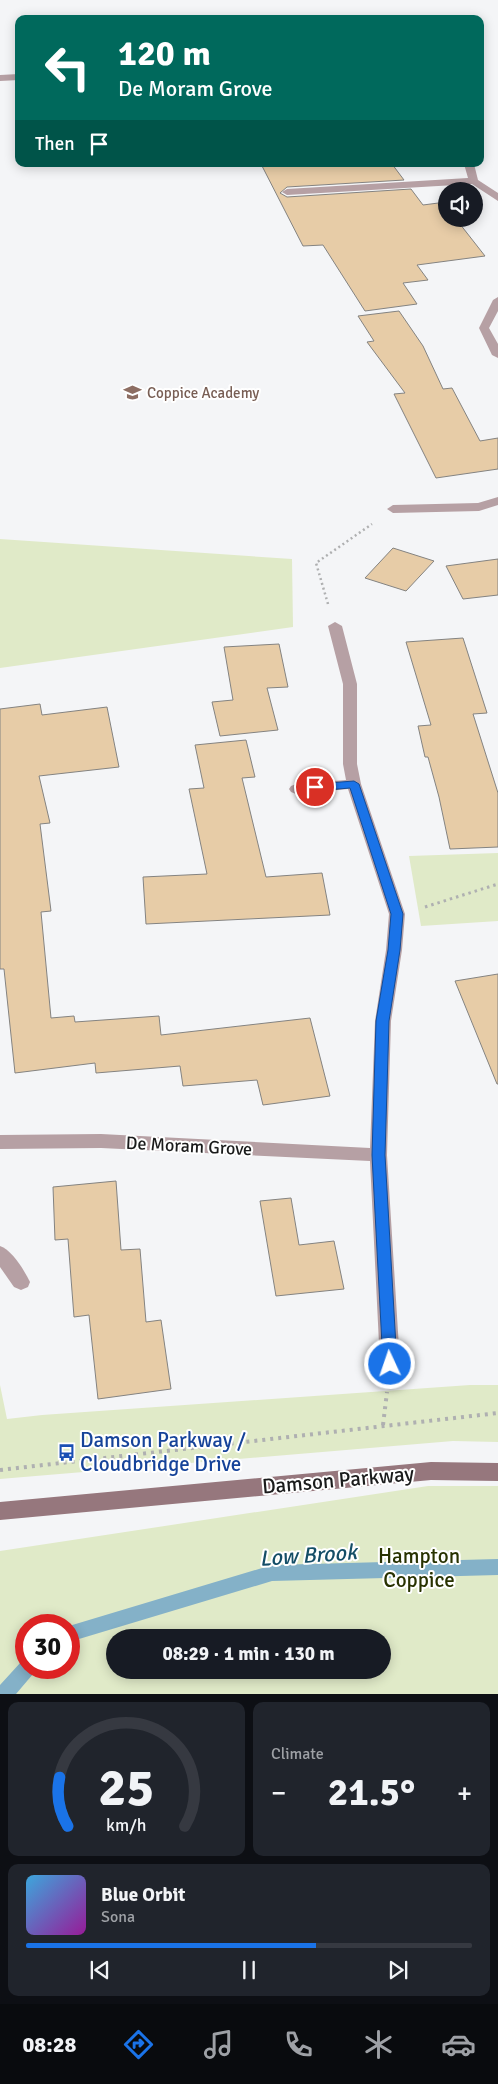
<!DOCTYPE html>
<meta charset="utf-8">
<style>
:root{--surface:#171b24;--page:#20242c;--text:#f1f3f6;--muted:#9ea1a6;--line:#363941;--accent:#1a73e8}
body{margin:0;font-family:Signika,sans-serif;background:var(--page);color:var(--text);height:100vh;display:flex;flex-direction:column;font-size:19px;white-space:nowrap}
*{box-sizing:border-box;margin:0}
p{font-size:16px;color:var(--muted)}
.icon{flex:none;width:28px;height:28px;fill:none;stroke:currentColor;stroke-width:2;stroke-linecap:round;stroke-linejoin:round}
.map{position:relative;height:1694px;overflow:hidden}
.panel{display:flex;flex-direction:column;gap:8px;padding:8px;background:#0d0f14;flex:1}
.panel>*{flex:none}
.top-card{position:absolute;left:15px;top:15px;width:469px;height:152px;border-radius:10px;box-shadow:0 2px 12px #0003;background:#00695c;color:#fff;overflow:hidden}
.buttons{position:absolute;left:438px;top:182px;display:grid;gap:10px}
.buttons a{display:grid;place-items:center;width:45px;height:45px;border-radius:50%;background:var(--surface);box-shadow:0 2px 12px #0003;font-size:25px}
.speed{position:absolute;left:15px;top:1614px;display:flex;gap:10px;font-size:25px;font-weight:700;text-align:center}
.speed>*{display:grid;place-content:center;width:65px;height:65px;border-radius:50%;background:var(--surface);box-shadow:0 2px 12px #0003;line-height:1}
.speed .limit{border:8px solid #d22;background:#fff;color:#111}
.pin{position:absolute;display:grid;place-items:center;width:42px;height:42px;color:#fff;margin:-21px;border:2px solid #fff;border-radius:50%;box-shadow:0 1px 5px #0007}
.me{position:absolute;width:55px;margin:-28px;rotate:357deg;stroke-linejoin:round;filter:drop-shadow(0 0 4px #0008)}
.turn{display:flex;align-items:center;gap:18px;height:105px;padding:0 20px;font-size:22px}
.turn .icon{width:65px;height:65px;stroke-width:2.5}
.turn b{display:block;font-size:35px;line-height:42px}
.then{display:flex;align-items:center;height:48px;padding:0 20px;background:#0003;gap:10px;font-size:19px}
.big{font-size:38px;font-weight:700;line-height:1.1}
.panel .card{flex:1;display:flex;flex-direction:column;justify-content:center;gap:8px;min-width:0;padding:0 18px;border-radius:10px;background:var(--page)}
.panel .dial{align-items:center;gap:0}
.dial svg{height:130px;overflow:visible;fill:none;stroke:var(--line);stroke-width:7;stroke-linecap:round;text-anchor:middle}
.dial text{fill:var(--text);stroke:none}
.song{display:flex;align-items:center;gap:15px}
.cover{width:60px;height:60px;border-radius:8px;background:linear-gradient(135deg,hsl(200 70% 55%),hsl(300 70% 35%))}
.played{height:5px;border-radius:2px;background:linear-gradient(90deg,var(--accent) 65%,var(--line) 65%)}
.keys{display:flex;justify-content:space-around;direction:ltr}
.heat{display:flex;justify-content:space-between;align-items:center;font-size:28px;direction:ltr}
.panel .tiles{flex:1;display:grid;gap:8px;grid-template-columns:1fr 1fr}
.card:last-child{grid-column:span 2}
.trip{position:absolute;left:106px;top:1629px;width:285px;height:50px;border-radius:25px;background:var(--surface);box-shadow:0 2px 12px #0003;font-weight:700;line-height:50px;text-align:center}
.tab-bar{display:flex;height:80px;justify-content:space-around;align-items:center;background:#090b0e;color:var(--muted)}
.tab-bar .icon{width:35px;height:35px}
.tab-bar .on{color:var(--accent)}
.tab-bar b{font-size:22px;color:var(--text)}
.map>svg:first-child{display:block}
</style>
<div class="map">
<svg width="498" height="1694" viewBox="0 0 498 1694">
<rect width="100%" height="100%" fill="#f4f5f7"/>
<!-- green -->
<g fill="#e0eac8" fill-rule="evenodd">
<path d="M0,539L292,559L293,627L0,668Z"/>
<path d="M498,853V921L421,926L409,856Z"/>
<path d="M0,1385L7,1419L42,1415L470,1385H498V1442L453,1441L0,1479Z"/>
<path d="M428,1486H498V1694H0V1551ZM26,1625H69V1668H26ZM115,1638H382V1670H115Z"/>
</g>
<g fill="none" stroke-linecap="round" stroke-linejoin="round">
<!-- stream -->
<g fill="#84b1c8" fill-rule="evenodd">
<path d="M498,1559V1575L272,1581L69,1642V1626L272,1565Z"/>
<path d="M26,1660V1668H36L33,1674L16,1694H0V1685L21,1662Z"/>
</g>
</g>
<!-- building -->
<g fill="#e7cca7" stroke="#848381">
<path d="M261,164H392L404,180L287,187L280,193L287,197L411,189L423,205L446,202V219H456L485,256L417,265L428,280L403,283L417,304L365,311L323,245L303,246Z"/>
<path d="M399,311L423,346L443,389L452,388L480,441L498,438V469L436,478L394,394L405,393L367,342L374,341L358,316Z"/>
<path d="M393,548L434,561L406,591L365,578Z"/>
<path d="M498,559V595L463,599L446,566Z"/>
<path d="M463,638L487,713L473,714L498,793V847L450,849L439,797L428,757H425L418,726L431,725L406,642Z"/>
<path d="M279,644L288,687L267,688L278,730L220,736L212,702L233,700L224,647Z"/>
<path d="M40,704L42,715L107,707L119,767L39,776L50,823L40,824L51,911L41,912L51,1018L74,1016L75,1022L159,1016L161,1035L310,1018L330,1096L263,1105L257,1080L183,1086L180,1066L96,1073L95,1063L15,1073L4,969H0V709Z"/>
<path d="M246,740L255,777L242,778L266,877L322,873L330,915L146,924L143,877L207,874L189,789L204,788L195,745Z"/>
<path d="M498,974V1084H497L455,981Z"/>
<path d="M116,1181L121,1250L140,1249L146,1322L161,1320L171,1389L98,1399L89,1315L74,1317L68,1239L55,1240L53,1187Z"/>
<path d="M291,1198L299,1245L334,1241L344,1289L276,1296L260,1201Z"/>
</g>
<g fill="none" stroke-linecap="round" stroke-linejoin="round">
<!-- path-far2 -->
<path stroke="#afb0b1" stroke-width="2.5" stroke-dasharray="2 3" stroke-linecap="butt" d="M328,604L316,563L372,524"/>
<!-- path-far1 -->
<path stroke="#afb0b1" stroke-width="3" stroke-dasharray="2.5 4" stroke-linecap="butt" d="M425,907L498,884"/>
<!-- path -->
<g stroke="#afb0b1" stroke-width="4" stroke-dasharray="3 5" stroke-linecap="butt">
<path d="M383,1425L387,1392"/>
<path d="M0,1470L498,1413"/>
</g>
<!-- lane -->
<path fill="#b6a0a4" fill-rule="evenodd" d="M0,1246C12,1250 24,1270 30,1282L28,1287L21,1290L14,1287L0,1267Z"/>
<!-- street -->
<g fill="#b6a0a4" fill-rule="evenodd">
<path d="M19,74V80L0,81V75Z"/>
<path d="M464,164H474L478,180L498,193V201L472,184L287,195L282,192L287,189L468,178Z"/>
<path d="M498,297V311L489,328L498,344V358L492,355L479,328L493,300Z"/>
<path d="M498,497V505L479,511L393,513L387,509L393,505L478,503Z"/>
<path d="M335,622L342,626L357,684V764L361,784L405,914L402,950L391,1021L387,1155L400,1364L397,1370L390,1372L383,1370L380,1364L370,1161L101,1148L0,1149V1135L101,1134L370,1148L375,1021L386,950L389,914L348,789L296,794L291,792L289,789L291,786L296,784L346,780L343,764V684L328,626Z"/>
</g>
<!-- secondary -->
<path fill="#96777d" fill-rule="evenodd" d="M431,1462L498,1463V1481L431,1480L0,1520V1502Z"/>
</g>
<!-- route -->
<path fill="#1a73e8" stroke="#114b97" d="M354,781L359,784L403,914L400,950L389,1021L385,1155L397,1364L395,1368L390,1370L385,1368L383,1364L372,1155L376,1021L388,950L391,914L350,788L315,791L310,787L315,784Z"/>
<!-- icons -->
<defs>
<symbol id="school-bare" viewBox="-9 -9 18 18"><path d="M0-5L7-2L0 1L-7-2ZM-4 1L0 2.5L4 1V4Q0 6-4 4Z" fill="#8d6e63" stroke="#fff" stroke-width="2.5" paint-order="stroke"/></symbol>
<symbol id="bus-bare" viewBox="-9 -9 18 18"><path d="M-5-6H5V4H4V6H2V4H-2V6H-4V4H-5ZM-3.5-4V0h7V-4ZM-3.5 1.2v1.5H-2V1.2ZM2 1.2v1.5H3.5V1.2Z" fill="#1a4fb4" stroke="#fff" stroke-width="2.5" paint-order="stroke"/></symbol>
</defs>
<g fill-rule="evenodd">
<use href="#school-bare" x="120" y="380" width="25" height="25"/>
<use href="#bus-bare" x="54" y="1440" width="25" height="25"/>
</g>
<g text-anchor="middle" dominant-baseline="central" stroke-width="4" stroke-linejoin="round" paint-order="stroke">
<!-- far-education labels -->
<g font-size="15" fill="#785e54" stroke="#fff" text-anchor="start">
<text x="147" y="393">Coppice Academy</text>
</g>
<!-- street labels -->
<g font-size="18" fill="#1a1b1b" stroke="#fff">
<text transform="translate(189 1146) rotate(3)">De Moram Grove</text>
</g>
<!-- near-transit labels -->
<g font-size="21" fill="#164399" stroke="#fff" text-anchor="start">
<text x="80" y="1440">Damson Parkway /<tspan x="80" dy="24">Cloudbridge Drive</tspan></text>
</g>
<!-- near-street labels -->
<g font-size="21" fill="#1a1b1b" stroke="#fff">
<text transform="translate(338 1480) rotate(-5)">Damson Parkway</text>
</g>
<!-- near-park labels -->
<g font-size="21" fill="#283200" stroke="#fff">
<text x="419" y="1556">Hampton<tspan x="419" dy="24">Coppice</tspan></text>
</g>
<!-- near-water labels -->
<g font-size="22" font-style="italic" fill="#134d66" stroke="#fff">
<text transform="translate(308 1555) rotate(-4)">Low Brook</text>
</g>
</g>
</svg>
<div class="buttons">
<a><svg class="icon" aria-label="sound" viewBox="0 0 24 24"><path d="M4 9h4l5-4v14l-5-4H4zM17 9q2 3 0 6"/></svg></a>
</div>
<div class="speed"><div class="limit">30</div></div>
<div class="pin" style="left:315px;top:787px;background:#d93025"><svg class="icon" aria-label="arrive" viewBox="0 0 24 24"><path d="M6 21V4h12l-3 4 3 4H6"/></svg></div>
<svg class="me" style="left:390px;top:1364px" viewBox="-20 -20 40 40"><circle r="17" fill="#1a73e8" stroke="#fff" stroke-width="3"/><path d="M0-11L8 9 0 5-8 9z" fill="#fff"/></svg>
<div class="trip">08:29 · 1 min · 130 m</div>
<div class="top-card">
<div class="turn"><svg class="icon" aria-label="left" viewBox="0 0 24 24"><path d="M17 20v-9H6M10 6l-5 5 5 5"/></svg><div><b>120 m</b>De Moram Grove</div></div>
<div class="then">Then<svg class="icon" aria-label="arrive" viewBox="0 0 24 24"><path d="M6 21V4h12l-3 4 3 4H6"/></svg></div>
</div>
</div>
<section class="panel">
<div class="tiles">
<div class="card dial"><svg viewBox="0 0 100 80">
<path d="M14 69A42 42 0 1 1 86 69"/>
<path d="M14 69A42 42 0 0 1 9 39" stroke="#1a73e8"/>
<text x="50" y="56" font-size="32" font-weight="700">25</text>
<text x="50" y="72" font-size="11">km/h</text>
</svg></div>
<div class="card"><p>Climate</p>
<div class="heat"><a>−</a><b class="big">21.5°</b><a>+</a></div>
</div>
<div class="card">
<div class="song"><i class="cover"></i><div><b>Blue Orbit</b><p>Sona</p></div></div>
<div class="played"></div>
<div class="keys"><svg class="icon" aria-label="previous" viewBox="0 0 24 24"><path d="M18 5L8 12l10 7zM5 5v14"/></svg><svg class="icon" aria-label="pause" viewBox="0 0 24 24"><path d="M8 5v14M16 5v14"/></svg><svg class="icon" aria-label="next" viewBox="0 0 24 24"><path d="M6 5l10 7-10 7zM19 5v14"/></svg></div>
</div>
</div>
</section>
<nav class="tab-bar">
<b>08:28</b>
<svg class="icon on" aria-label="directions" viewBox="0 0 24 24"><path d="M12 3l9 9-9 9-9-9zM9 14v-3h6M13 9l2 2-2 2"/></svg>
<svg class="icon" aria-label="music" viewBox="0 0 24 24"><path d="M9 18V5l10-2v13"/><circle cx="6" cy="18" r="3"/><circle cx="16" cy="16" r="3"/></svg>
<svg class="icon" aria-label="phone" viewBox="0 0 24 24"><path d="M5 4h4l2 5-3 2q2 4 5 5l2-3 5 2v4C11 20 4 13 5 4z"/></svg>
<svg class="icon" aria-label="climate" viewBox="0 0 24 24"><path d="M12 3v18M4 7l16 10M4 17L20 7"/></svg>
<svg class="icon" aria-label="car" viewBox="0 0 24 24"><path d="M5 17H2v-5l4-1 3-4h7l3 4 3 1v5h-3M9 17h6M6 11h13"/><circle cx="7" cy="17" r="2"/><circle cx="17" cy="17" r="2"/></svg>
</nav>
